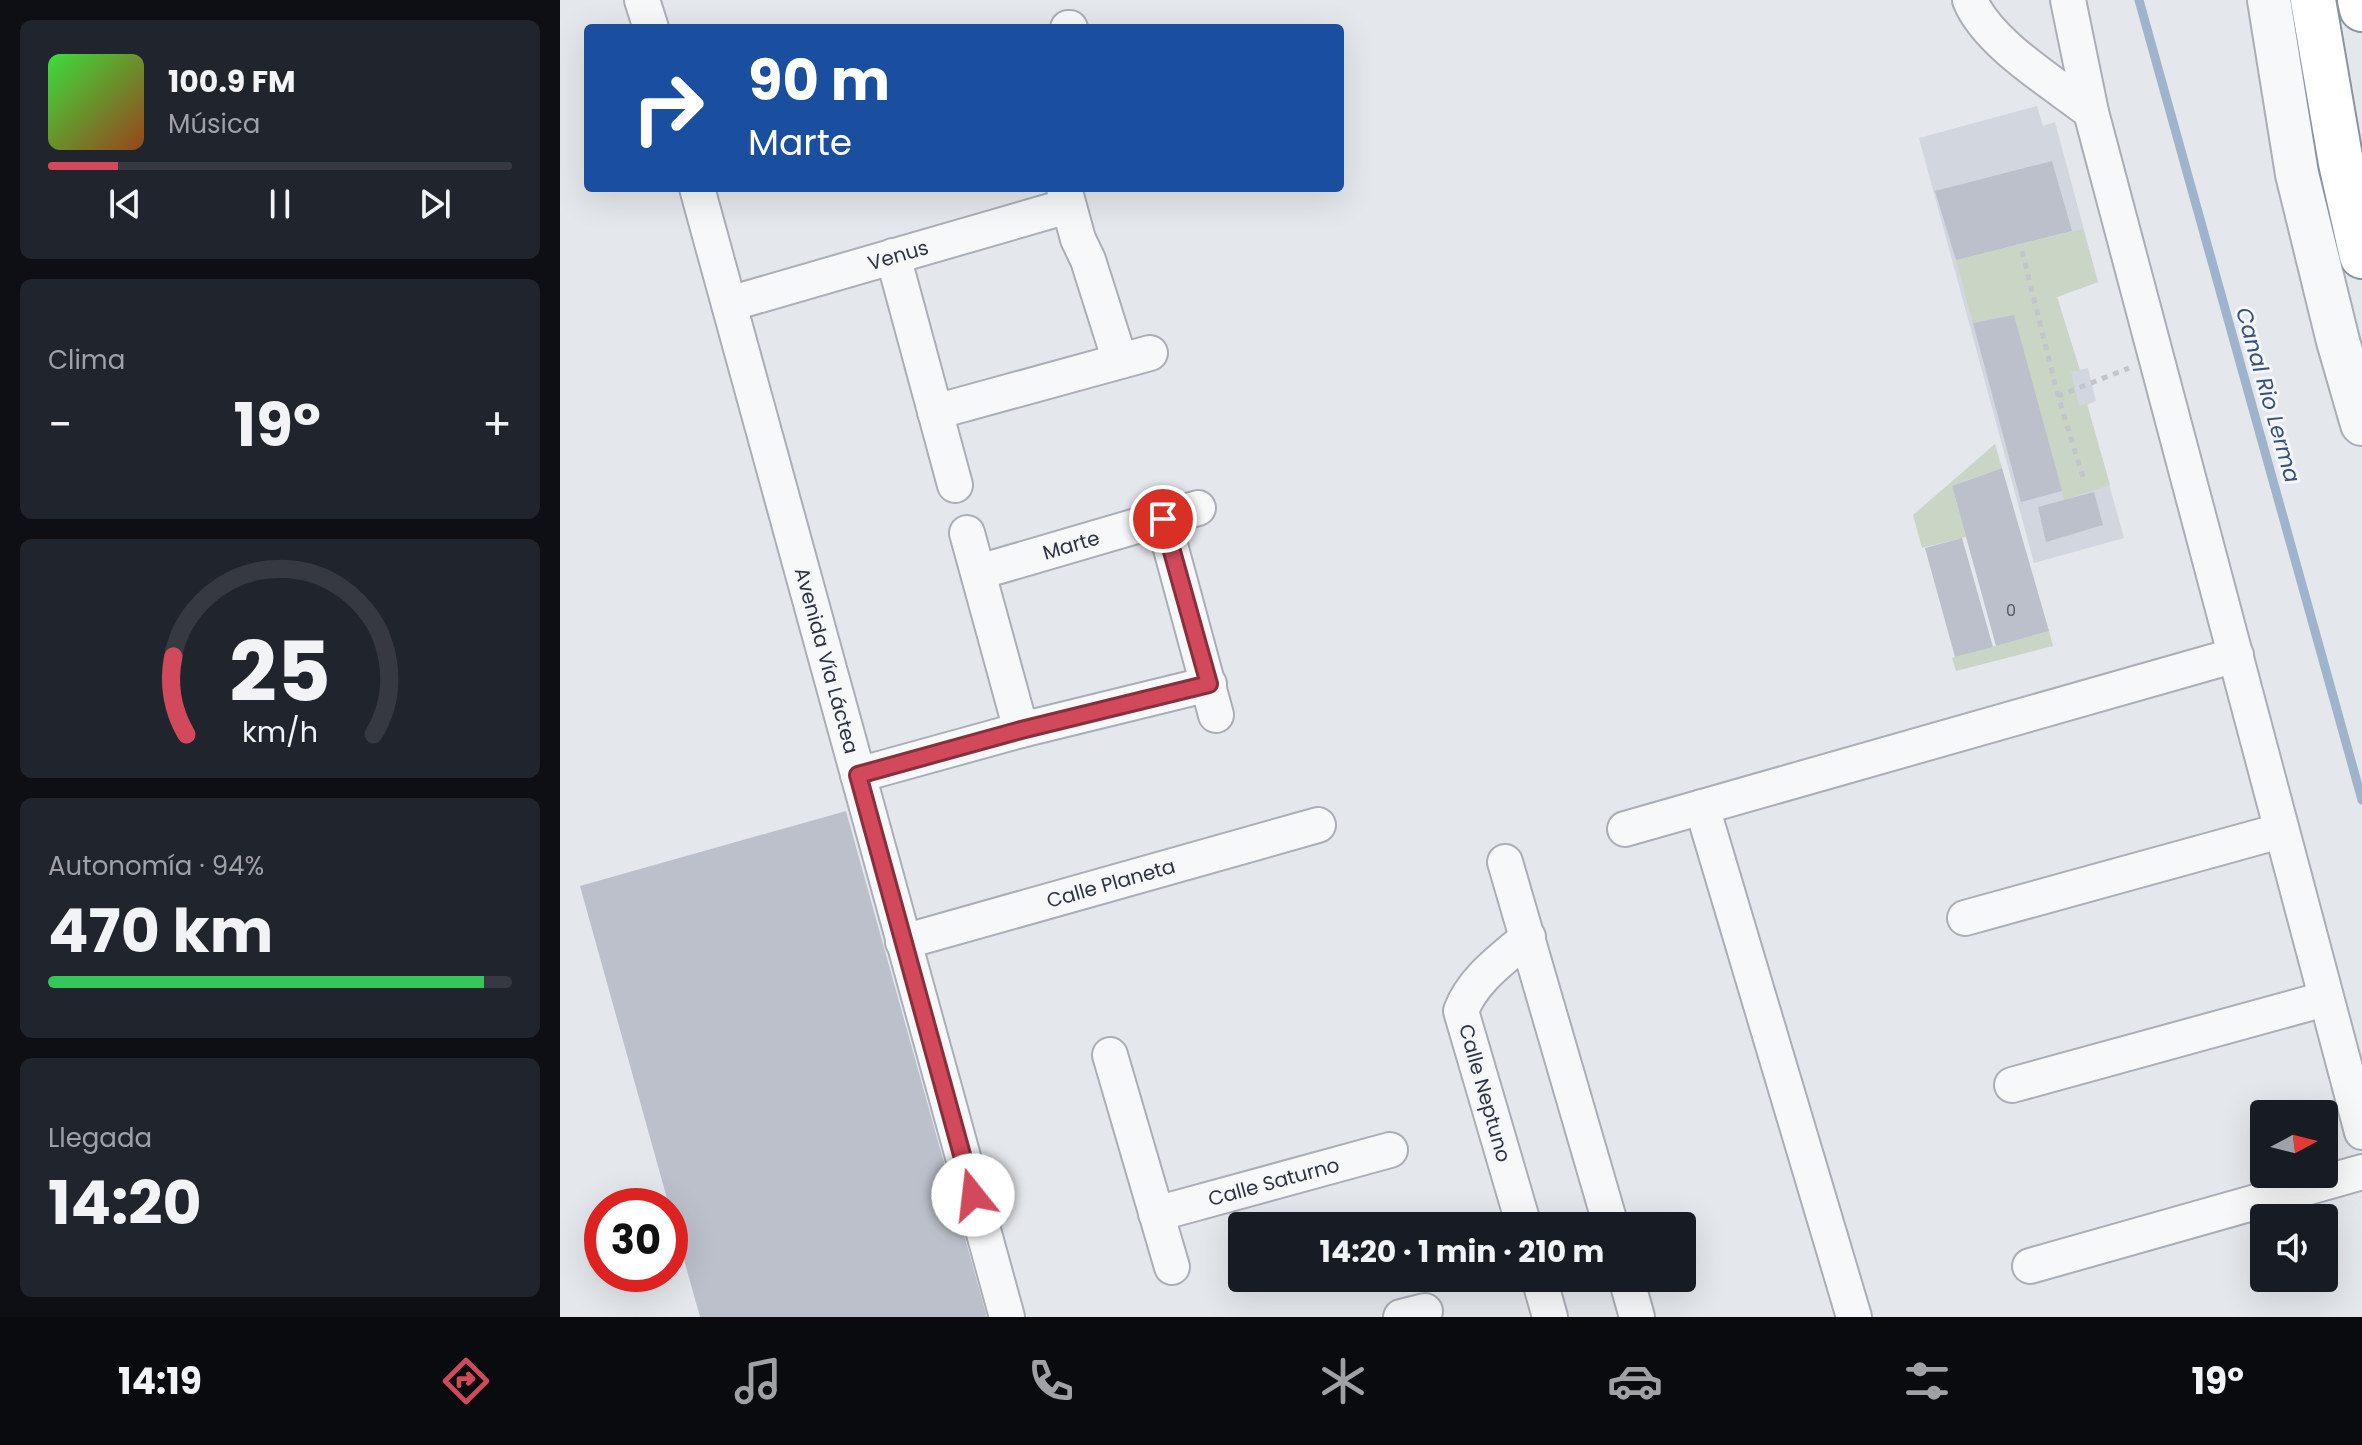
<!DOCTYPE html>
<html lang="es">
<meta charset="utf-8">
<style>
:root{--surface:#171b24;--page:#20242c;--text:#f1f3f6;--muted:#9ea1a6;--line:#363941;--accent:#d1495b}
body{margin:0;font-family:Poppins,sans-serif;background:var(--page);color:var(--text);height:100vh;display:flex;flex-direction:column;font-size:30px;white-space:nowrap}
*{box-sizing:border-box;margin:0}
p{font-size:26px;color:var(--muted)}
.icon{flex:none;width:44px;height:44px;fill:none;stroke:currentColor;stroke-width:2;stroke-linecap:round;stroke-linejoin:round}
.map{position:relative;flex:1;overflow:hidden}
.sheet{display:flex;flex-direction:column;gap:20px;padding:20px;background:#0d0f14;width:560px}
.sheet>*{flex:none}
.top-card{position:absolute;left:24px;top:24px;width:760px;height:168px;border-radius:8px;box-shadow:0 8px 32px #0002;background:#1a4fa0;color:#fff;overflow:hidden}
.needle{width:52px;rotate:83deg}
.buttons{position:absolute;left:1690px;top:1100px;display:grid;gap:16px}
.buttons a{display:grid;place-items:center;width:88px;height:88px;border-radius:8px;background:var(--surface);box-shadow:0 8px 32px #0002;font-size:40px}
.speed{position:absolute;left:24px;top:1188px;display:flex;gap:16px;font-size:40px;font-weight:700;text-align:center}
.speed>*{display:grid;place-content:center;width:104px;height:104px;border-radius:50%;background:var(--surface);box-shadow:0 8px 32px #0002;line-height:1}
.speed .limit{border:12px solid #d22;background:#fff;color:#111}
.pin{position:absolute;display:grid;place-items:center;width:68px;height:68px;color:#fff;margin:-34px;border:4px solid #fff;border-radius:50%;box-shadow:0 2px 8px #0007}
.me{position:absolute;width:88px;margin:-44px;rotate:344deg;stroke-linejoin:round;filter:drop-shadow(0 0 6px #0008)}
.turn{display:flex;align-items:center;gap:28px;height:168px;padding:0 32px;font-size:36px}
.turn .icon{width:104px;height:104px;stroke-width:2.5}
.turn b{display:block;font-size:56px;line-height:68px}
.big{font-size:60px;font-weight:700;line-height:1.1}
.sheet .card{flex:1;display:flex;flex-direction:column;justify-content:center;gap:12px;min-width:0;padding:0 28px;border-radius:12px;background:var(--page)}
.sheet .dial{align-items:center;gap:0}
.dial svg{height:208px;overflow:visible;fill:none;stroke:var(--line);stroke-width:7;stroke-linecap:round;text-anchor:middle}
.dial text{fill:var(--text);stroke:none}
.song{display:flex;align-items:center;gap:24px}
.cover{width:96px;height:96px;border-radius:12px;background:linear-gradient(135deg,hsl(120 70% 55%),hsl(20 70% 35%))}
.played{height:8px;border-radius:4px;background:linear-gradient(90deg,var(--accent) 15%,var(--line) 15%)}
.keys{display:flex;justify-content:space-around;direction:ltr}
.heat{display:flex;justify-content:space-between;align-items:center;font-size:44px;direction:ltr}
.charge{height:12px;border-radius:6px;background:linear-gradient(90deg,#34c759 94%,var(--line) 0)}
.trip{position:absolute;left:668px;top:1212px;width:468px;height:80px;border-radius:8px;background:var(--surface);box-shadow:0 8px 32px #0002;font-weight:700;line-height:80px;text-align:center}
.tabs{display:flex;height:128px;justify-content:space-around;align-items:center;background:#090b0e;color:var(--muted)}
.tabs .icon{width:56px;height:56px}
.tabs .active{color:var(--accent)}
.tabs b{font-size:36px;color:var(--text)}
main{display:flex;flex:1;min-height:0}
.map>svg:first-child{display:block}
</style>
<main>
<section class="sheet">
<div class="card">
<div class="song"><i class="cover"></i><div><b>100.9 FM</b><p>Música</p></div></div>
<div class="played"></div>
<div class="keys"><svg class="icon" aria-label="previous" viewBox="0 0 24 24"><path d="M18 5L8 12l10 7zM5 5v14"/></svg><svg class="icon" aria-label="pause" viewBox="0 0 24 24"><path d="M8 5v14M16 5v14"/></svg><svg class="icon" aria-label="next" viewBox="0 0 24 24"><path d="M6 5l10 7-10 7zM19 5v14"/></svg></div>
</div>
<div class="card"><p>Clima</p>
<div class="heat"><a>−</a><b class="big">19°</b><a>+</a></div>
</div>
<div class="card dial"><svg viewBox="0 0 100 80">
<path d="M14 69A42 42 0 1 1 86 69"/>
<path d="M14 69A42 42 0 0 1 9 39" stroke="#d1495b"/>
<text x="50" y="56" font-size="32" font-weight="700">25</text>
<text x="50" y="72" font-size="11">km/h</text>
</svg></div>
<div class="card"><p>Autonomía · 94%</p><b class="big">470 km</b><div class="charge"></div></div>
<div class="card"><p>Llegada</p><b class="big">14:20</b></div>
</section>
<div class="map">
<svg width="1802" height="1317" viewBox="0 0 1802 1317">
<rect width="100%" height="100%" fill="#e4e7ec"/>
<!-- built -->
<path fill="#d2d6de" d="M1477,106L1483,126L1495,122L1538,282L1497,297L1520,370L1528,368L1536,401L1527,405L1564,538L1474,563L1359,138Z"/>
<!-- green -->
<g fill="#c9d6c5">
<path d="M1523,229L1538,282L1497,297L1520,371H1511L1519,406L1527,404L1550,485L1504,500L1454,315L1413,323L1396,260Z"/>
<path d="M1435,444L1442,468L1392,486L1406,537L1362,548L1353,515Z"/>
<path d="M1489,631L1493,646L1396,671L1392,658L1395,657Z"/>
</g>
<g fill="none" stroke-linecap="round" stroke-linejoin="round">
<!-- stream -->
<path stroke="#9fb4cc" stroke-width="9" d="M1579,0L1802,800"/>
</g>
<!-- building -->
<g fill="#bbc0ca">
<path d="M1492,161L1512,231L1396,260L1375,191Z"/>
<path d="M1454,315L1502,491L1461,502L1413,323Z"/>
<path d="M1442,468L1489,631L1436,646L1392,486Z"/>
<path d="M1534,492L1543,525L1486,542L1478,507Z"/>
<path d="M1402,538L1433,647L1395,657L1365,548Z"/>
<path d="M286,811L427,1317H140L20,886Z"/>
</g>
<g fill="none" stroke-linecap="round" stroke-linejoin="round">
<defs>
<g id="minor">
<path d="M82,0L91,28"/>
<path d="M1410,0C1427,43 1494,83 1531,112"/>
<path d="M1508,0L1531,112L1802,1132"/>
<path d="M508,28H510"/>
<path id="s1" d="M137,188L447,1317"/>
<path d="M504,188L518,239L528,260L560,361"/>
<path d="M333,256L395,485"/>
<path id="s2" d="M169,304L508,206"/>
<path d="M375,412L590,353"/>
<path d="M603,519L656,715"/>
<path d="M407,533L461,730"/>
<path id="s3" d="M419,572L638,508"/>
<path d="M298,775L461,730L649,684"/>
<path d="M1142,807L1294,1317"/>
<path d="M1065,829L1676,655"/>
<path d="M945,862L1051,1226"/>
<path d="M1405,918L1720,831"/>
<path id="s4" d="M343,942L758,825"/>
<path d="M550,1055L612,1267"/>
<path d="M1452,1085L1765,999"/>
<path id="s5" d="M596,1214L830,1150"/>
<path d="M964,1226L901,1011C913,979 943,959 968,937"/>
<path d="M1470,1266L1802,1172"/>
<path d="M979,1278L990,1317"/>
<path d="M1066,1278L1077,1317"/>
<path d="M841,1317L865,1311"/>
</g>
<path id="tertiary" d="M1709,0L1737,174L1778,341L1802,424"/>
<g id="motorway">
<path d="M1753,0L1781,163L1802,256"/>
<path d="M1800,0L1802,9"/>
</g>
</defs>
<!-- minor casing -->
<use href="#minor" stroke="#a9aeb7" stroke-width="38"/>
<!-- tertiary casing -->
<use href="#tertiary" stroke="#a9aeb7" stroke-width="46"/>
<!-- motorway casing -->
<use href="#motorway" stroke="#8b94a3" stroke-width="48"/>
<!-- path -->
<g stroke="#c2c5cb" stroke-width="5" stroke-dasharray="6 6" stroke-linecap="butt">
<path d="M1462,251L1498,396"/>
<path d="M1523,477L1498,396L1569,368"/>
</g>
<!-- minor -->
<use href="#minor" stroke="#f7f8fa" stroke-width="34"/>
<!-- tertiary -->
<use href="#tertiary" stroke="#f7f8fa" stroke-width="42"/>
<!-- motorway -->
<use href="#motorway" stroke="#fff" stroke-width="44"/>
</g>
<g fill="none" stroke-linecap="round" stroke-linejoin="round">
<defs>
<path id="route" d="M413,1195L298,775L461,730L649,684L603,519"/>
</defs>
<!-- route casing -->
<use href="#route" stroke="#882f3b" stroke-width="20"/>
<!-- route -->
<use href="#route" stroke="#d1495b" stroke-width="14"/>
</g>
<g text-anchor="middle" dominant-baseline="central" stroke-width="6" stroke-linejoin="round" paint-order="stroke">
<!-- number labels -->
<g font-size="16" fill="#4f5766">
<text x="1451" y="610">0</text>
</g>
<!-- street labels -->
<g font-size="20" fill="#2b3445" stroke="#f4f6f9">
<text stroke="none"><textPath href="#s2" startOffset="176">Venus</textPath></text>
<text stroke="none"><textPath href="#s3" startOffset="96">Marte</textPath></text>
<text stroke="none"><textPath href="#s1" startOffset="490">Avenida Vía Láctea</textPath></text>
<text stroke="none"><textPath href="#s4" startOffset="216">Calle Planeta</textPath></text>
<text transform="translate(925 1093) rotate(74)">Calle Neptuno</text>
<text stroke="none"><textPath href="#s5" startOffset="122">Calle Saturno</textPath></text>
</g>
<!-- water labels -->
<g font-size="22" font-style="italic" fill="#34527a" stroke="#f4f6f9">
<text transform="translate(1708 395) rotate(74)">Canal Rio Lerma</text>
</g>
</g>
</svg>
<div class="buttons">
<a><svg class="needle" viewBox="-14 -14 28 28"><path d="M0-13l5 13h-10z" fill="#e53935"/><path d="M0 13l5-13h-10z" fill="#9ea1a6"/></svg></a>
<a><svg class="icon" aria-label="sound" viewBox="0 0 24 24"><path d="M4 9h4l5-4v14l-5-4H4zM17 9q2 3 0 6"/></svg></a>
</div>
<div class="speed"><div class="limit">30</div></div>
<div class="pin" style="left:603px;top:519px;background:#d93025"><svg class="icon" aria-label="arrive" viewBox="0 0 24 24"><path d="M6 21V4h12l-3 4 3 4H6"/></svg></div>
<svg class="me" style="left:413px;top:1195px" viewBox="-20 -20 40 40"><circle r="19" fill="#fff"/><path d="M0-13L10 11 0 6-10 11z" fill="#d1495b"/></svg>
<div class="trip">14:20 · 1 min · 210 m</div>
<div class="top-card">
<div class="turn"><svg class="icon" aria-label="right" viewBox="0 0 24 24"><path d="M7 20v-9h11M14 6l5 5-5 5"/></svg><div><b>90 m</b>Marte</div></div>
</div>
</div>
</main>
<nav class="tabs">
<b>14:19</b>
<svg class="icon active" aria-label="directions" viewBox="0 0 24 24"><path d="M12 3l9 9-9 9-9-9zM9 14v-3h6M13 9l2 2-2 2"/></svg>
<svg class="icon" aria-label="music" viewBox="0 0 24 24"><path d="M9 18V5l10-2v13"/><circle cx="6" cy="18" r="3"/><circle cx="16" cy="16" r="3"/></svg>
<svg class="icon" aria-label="phone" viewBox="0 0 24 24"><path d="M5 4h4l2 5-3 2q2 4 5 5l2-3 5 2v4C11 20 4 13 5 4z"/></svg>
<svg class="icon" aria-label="climate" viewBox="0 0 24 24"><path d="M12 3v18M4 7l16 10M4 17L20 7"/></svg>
<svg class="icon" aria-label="car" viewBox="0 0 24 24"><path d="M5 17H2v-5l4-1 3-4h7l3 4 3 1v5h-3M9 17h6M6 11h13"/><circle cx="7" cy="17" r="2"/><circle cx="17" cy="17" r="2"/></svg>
<svg class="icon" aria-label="filters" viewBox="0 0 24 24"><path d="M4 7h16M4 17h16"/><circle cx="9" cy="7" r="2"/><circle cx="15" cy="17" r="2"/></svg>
<b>19°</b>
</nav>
